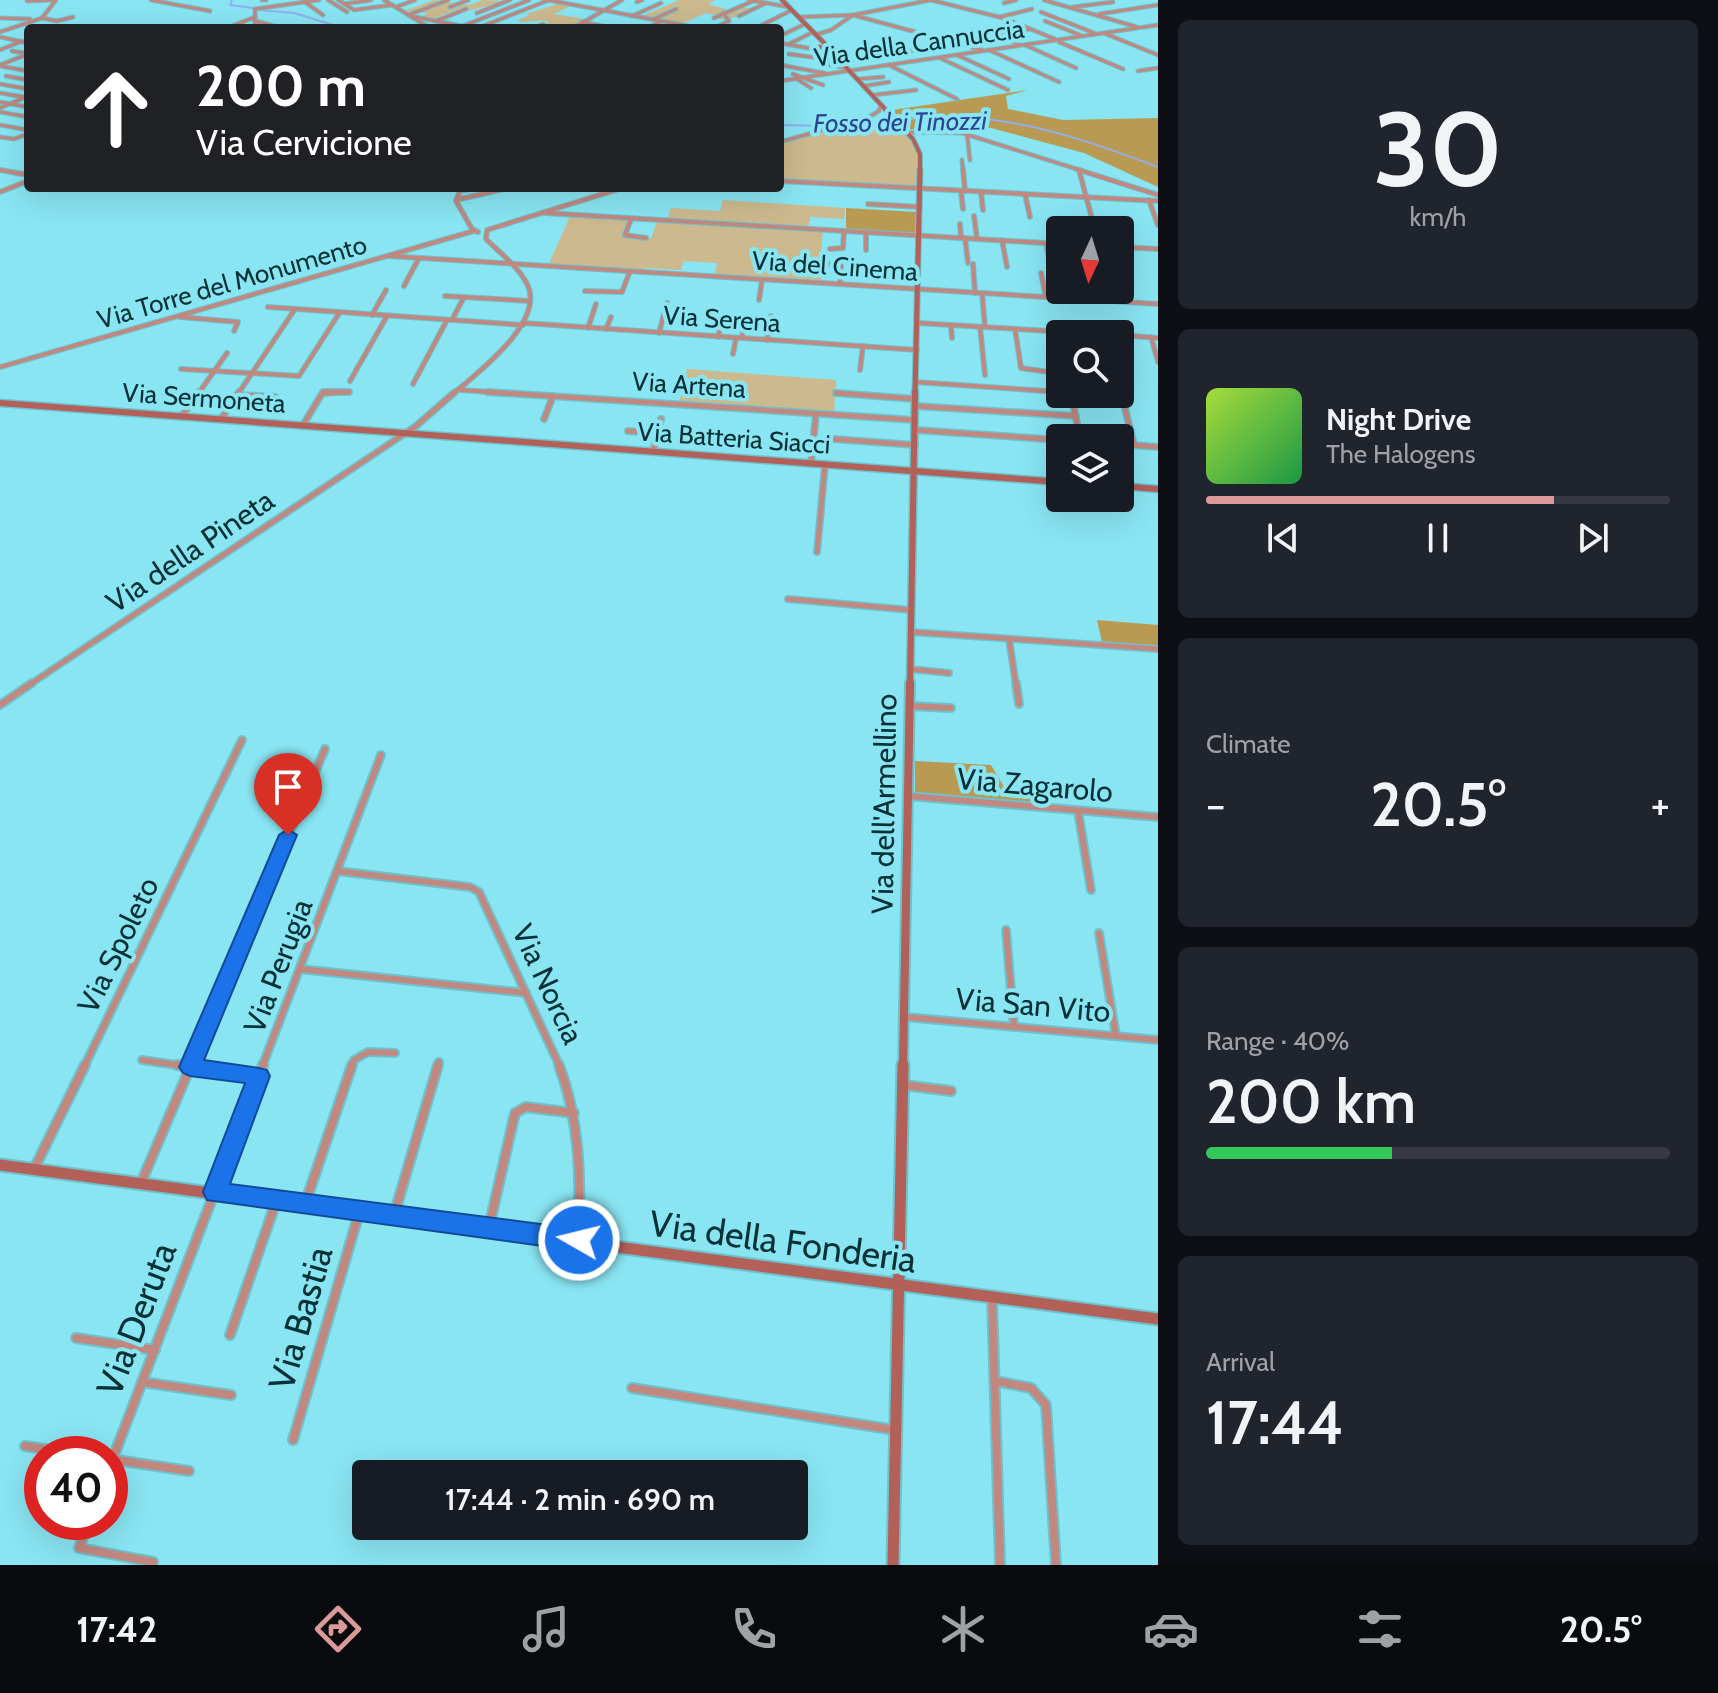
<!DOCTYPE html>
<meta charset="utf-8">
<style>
:root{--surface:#171b24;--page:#20242c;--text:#f1f3f6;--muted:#9ea1a6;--line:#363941;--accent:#da9a9a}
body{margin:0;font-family:Cabin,sans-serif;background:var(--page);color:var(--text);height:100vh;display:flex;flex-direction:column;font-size:30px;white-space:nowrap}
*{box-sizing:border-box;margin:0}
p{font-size:26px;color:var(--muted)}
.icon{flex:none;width:44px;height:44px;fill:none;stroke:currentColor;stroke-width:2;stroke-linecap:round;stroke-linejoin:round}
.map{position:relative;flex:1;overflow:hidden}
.drawer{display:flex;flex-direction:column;gap:20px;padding:20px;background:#0d0f14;width:560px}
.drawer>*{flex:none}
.top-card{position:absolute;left:24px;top:24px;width:760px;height:168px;border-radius:8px;box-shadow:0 8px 32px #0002;background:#202124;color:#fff;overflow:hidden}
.needle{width:52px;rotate:184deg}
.fabs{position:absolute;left:1046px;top:216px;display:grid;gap:16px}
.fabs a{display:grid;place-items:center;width:88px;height:88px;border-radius:8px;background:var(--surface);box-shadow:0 8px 32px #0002;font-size:40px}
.speed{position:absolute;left:24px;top:1436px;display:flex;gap:16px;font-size:40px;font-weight:700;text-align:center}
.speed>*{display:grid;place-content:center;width:104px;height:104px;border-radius:50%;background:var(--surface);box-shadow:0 8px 32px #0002;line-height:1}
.speed .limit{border:12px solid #d22;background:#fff;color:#111}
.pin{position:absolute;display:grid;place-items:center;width:68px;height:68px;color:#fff;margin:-82px -34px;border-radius:50% 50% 50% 0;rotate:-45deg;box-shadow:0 0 8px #0007}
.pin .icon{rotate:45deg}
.me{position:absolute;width:88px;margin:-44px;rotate:278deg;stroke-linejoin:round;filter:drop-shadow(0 0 6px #0008)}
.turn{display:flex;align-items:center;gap:28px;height:168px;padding:0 40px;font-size:36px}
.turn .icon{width:104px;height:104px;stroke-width:2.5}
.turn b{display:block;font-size:56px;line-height:68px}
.big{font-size:60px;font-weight:600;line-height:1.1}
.drawer .card{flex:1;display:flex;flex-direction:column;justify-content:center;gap:12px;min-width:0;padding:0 28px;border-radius:12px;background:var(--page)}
.drawer .dial{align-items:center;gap:0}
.dial b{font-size:104px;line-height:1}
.song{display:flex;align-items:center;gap:24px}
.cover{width:96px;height:96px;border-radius:12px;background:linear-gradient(135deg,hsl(80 70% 55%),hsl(140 70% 35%))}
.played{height:8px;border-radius:4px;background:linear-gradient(90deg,var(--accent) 75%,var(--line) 75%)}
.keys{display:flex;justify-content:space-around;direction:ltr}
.heat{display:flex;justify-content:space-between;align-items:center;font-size:44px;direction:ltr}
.charge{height:12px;border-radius:6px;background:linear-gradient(90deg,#34c759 40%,var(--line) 0)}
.trip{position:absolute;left:352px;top:1460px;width:456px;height:80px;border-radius:8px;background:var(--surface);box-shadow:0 8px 32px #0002;font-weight:600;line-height:80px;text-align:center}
.menu{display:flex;height:128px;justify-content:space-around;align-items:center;background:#090b0e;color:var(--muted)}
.menu .icon{width:56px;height:56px}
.menu .current{color:var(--accent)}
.menu b{font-size:36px;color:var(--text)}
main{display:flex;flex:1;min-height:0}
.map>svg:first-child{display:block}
</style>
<main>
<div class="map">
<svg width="1158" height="1565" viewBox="0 0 1158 1565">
<rect width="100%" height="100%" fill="#89e5f2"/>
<!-- green -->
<g fill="#ccb98e">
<path d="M434,0L469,5L483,0L506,1L453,15L465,9L461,8L432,19L421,17L428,13L404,11Z"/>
<path d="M679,0H715L708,4L732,11L741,7L752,9L728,20L711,18L715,15L706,13L681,24L640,17Z"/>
<path d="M561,3L573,5L554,14L585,19L571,28H535L549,22C538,18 528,24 516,21L530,15L526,14Z"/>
<path d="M885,112C916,144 921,142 917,188L780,181V144L848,124L889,121Z"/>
<path d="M723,200L845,208L844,219L810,217L808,228L667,219L671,208L720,211Z"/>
<path d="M570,216L629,220L623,237L651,238L657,222L823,232L818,276L822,277L821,282L715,275L717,263L684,261L681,270L645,268L644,272L548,266Z"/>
<path d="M687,369L836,380L834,414L679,403Z"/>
</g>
<!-- forest -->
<g fill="#b89a52">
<path d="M1028,90L1006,96L1008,109L1063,120L1158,118V187L1084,153L991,128L910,129L892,110Z"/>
<path d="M846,208L916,212L915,233L846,229Z"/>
<path d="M1097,620L1158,625V646L1102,642Z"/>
<path d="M915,761L991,765L1006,790L1049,793L1051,806L915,795Z"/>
</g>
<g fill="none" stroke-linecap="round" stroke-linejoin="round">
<!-- stream -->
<g stroke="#93aeee" stroke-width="2">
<path d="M232,0L230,5L253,8"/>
<path d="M259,10L294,13L343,28"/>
<path d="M780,125L833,126"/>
<path d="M839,126C875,123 913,117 950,117C1021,117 1092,142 1158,167"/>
</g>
<defs>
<g id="street-far4">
<path d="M151,0L210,11"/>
<path d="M262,0H266"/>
<path d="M328,0L347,12"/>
<path d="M338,0L354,10L392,5"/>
<path d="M384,0L430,28"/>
<path d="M548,0L699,28"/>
<path d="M749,0L789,7"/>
<path d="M1044,0L1137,27"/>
<path d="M27,1L55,0"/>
<path d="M305,2L323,15"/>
<path d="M637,2L642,0"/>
<path d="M1004,3L1016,0"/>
<path d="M344,4L371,0"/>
<path d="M396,7L415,0"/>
<path d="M450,7L468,0"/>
<path d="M1073,7L1113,2"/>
<path d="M1041,12L1094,33"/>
<path d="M477,13L510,0"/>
<path d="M1099,14L1158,5"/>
<path d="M408,15L448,0"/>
<path d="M410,16L472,28"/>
<path d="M632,16L661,3"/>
<path d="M739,16L766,3"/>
<path d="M799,17L853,15L982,50"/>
<path d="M1000,17L1032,9"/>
<path d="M0,18L30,19"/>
<path d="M42,18L57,21L73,17"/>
<path d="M714,18L753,1"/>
<path d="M654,19L676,9"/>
<path d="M255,21L282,28"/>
<path d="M436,21L466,9"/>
<path d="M1045,21L1080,35"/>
<path d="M582,22L613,28"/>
<path d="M463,26L529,0"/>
<path d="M227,28L255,17"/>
<path d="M255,28V9L319,0"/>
<path d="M478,28L549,0"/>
<path d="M533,28L543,24"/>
<path d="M573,28L622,0"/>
<path d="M646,28L662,21"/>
<path d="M714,28L729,21L723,13"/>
<path d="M756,28L792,10"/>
<path d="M0,32L42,18L56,0"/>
<path d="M1106,34L1158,55"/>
<path d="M815,35L831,30L853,15L931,0L1003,18L1055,39"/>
<path d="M780,36L805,24"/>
<path d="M0,37L28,43"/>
<path d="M1059,42L1123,69"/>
<path d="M780,43L819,50"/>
<path d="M789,44L813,32"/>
<path d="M1018,44L997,34L1029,29"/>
<path d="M1025,45L1076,68"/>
<path d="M0,50L22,41"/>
<path d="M989,50L1059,82"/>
<path d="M12,51L24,53"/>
<path d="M789,54L840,61L956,44"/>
<path d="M957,55L1009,79"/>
<path d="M940,58L1008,90"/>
<path d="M825,64L847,68"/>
<path d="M0,65L28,54"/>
<path d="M780,65L824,73"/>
<path d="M889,65L957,99"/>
<path d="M0,66L28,71"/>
<path d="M1138,71L1158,68"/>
<path d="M793,74L823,85"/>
<path d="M6,76L28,80"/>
<path d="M797,79L811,88"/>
<path d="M858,79L883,77"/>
<path d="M780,81L1158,25"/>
<path d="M0,84L28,89"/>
<path d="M864,86L889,82"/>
<path d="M0,93L24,97"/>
<path d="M873,95L916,90"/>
<path d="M0,102L28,107"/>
<path d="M0,108L28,96"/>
<path d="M0,112L28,117"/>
<path d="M0,125L28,130"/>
<path d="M907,132L962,133L1083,171"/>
<path d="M967,134L970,160"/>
<path d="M0,137L14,139L28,134"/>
<path d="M780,142L869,117L879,111L881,104"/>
<path d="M962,160L963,171"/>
<path d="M0,170L6,171"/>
</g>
<g id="street-far3">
<path d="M963,169L965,191"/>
<path d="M1076,169L1158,195"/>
<path d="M0,170L28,175"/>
<path d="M1079,170L1095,230"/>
<path d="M780,181L1158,201"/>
<path d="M461,188L456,201L472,229L478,232"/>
<path d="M459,191L479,188"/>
<path d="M961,191L963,209"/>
<path d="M0,192L28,181"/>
<path d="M981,192L983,210"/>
<path d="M1025,194L1030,217"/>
<path d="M456,200L508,188"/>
<path d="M1149,200L1158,225"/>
<path d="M868,204L920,207"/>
<path d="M545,213L1060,244"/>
<path d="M974,216L977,239"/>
<path d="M631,219L625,235L646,238"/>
<path d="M960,224L961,238"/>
<path d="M866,233V250"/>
<path d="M965,238L968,263"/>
<path d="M1002,240L1007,267"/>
<path d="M1046,243L1051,269"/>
<path d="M1120,247L1158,249"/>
<path d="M830,249L843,248L844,231"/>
<path d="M388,256L1158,304"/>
<path d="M829,264L841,266L840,284"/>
<path d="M973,264L975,293"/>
<path d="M1041,273L1046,297"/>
<path d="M404,286L419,258"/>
<path d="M585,291L622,292L630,271"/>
<path d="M982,293L985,327"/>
<path d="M445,296L529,301"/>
<path d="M759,300L762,280"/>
<path d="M268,307L523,325"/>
<path d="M372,315L386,290"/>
<path d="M180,317L238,322L234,331"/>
<path d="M452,320L464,297"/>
<path d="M524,323L917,350"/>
<path d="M918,323L1098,334"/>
<path d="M951,325L952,338"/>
<path d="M980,327L985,375"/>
<path d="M588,328L596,304"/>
<path d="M606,329L611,317"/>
<path d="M1015,329L1021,368L1049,372"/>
<path d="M659,333L667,303"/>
<path d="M1120,335L1158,338"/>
<path d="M718,337L722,317"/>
<path d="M1151,337L1158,362"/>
<path d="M742,338L745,318"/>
<path d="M767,340L771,316"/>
<path d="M733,354L736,338"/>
<path d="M0,367L474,231"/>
<path d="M181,369L299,376L340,312"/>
<path d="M860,370L863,346"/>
<path d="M350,381L387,316"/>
<path d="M915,382L1060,392"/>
<path d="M413,384L447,320"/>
<path d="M1120,387L1122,394"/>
<path d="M461,390L519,394"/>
<path d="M836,393L847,394"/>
<path d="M198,394L227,353"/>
<path d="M238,394L295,309"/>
<path d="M322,394L349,392"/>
<path d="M453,394C477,373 544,323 528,286C520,268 500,253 486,239L487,230L622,188"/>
</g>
<g id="street-far2">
<path d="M488,392L915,420"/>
<path d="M1121,392L1134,445"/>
<path d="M836,393L915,399"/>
<path d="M1071,394L1080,438"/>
<path d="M238,395L275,397"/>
<path d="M915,406L1076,416"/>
<path d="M182,416L199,392"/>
<path d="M221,419L239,392"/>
<path d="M544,419L553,396"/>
<path d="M303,425L323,392H349"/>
<path d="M915,430L1060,440"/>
<path d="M628,431L657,433"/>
<path d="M833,439L915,445"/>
<path d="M1120,444L1158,447"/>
<path d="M653,452L661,419"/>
<path d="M811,464L816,414"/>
<path d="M817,552L825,465"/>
<path d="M788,599L911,610"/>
<path d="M911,632L1158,649"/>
<path d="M1009,639L1016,685"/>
<path d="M910,669L949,673"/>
<path d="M29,685L416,426L455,392"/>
</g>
<g id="street-far1">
<path d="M1016,683L1019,704"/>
<path d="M0,705L32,683"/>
<path d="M910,706L951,708"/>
<path d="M908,796L1158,817"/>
<path d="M1078,811L1091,890"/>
<path d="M337,871L470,887L479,892L560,1067"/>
<path d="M1006,930L1014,1027"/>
<path d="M1099,933L1116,1036"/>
<path d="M300,969L526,993"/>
<path d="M905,1017L1158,1040"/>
<path d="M142,1060L191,1067"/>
<path d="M84,1067L242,740"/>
<path d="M190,1067L325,749"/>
<path d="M262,1067L381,755"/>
<path d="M352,1067L354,1060L368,1052L395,1053"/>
<path d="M438,1067L439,1062"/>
</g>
<g id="street">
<path d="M177,1065L259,1076"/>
<path d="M559,1065C581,1125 580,1177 579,1240"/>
<path d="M903,1085L951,1091"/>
<path d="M34,1169L85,1065"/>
<path d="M141,1183L191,1065"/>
<path d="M305,1204L352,1065"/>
<path d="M394,1215L438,1065"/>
<path d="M489,1227L515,1113L526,1107L574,1113"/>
<path d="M992,1298L1000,1565"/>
<path d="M230,1335L276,1202"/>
<path d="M76,1338L155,1350"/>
<path d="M995,1381L1031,1388L1046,1405L1056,1565"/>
<path d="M142,1382L231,1395"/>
<path d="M632,1388L895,1430"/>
<path d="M293,1440L359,1213"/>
<path d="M25,1446L78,1454"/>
<path d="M110,1459L189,1471"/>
<path d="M110,1466L263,1065"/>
<path d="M89,1522L79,1548L153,1562"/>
</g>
<g id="secondary-far4">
<path d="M782,0L829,48"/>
<path d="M819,47L829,49L821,50Z"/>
<path d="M829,49L913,139L920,154V171"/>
</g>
<path id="secondary-far3" d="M915,394L920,169"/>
<g id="secondary-far2">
<path d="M0,403L1060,482"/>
<path d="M1120,486L1158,489"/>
<path d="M910,685L915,392"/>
</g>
<path id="secondary-far1" d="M903,1067L910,683"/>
<g id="secondary">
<path d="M0,1165L1158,1319"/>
<path d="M893,1565L903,1065"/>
</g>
</defs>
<!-- street-far4 casing -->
<use href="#street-far4" stroke="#6fc1cc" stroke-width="5"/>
<!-- street-far3 casing -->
<use href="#street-far3" stroke="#6fc1cc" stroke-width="6"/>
<!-- street-far2 casing -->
<use href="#street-far2" stroke="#6fc1cc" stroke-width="8"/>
<!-- street-far1 casing -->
<use href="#street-far1" stroke="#6fc1cc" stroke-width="10"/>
<!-- street casing -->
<use href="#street" stroke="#6fc1cc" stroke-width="12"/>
<!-- secondary-far4 casing -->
<use href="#secondary-far4" stroke="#6fc1cc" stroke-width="6"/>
<!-- secondary-far3 casing -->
<use href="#secondary-far3" stroke="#6fc1cc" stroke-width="7"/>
<!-- secondary-far2 casing -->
<use href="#secondary-far2" stroke="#6fc1cc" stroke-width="9"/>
<!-- secondary-far1 casing -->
<use href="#secondary-far1" stroke="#6fc1cc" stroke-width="12"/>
<!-- secondary casing -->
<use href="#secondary" stroke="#6fc1cc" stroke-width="15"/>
<!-- street-far4 -->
<use href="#street-far4" stroke="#c18880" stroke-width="3"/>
<!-- street-far3 -->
<use href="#street-far3" stroke="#c18880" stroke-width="4"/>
<!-- street-far2 -->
<use href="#street-far2" stroke="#c18880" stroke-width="5"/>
<!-- street-far1 -->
<use href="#street-far1" stroke="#c18880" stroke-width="6"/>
<!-- street -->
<use href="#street" stroke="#c18880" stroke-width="8"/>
<!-- secondary-far4 -->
<use href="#secondary-far4" stroke="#b26058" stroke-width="4"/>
<!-- secondary-far3 -->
<use href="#secondary-far3" stroke="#b26058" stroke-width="5"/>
<!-- secondary-far2 -->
<use href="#secondary-far2" stroke="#b26058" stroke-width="6"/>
<!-- secondary-far1 -->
<use href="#secondary-far1" stroke="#b26058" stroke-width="8"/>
<!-- secondary -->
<use href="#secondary" stroke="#b26058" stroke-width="11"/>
</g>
<!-- route -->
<path fill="#1a73e8" stroke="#114b97" stroke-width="2" d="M288,829L297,835L204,1060L259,1068L267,1070L270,1076L230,1184L579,1229L588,1233L592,1240L588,1248L579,1251L207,1200L203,1192L245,1083L190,1076L183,1073L179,1067L279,835Z"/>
<g text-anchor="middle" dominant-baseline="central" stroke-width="8" stroke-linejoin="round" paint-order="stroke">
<!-- far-street labels -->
<g font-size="26" fill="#073136" stroke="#89e5f2">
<text transform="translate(919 43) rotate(-8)">Via della Cannuccia</text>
<text transform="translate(835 266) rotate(4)">Via del Cinema</text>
<text transform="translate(232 282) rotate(-16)">Via Torre del Monumento</text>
<text transform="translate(722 319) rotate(4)">Via Serena</text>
<text transform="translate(689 385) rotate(4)">Via Artena</text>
<text transform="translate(204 398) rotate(4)">Via Sermoneta</text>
<text transform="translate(734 438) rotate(4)">Via Batteria Siacci</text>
</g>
<!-- far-water labels -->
<g font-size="26" font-style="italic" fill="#2d4591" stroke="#89e5f2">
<text transform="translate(900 122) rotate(-1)">Fosso dei Tinozzi</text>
</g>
<!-- street labels -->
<g font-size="30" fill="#073136" stroke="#89e5f2">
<text transform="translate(190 551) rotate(-34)">Via della Pineta</text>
<text transform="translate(1035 785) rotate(5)">Via Zagarolo</text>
<text transform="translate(884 804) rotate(-89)">Via dell'Armellino</text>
<text transform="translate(118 945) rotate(-64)">Via Spoleto</text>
<text transform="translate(278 966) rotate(-69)">Via Perugia</text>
<text transform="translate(548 984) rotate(65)">Via Norcia</text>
<text transform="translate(1033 1005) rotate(5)">Via San Vito</text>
</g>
<!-- near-street labels -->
<g font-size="36" fill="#073136" stroke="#89e5f2">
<text transform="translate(783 1241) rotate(8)">Via della Fonderia</text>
<text transform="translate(300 1318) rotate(-74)">Via Bastia</text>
<text transform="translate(136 1319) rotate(-69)">Via Deruta</text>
</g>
</g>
</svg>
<div class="fabs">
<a><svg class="needle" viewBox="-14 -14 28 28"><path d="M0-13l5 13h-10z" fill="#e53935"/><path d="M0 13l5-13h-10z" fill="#9ea1a6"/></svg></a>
<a><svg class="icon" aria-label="search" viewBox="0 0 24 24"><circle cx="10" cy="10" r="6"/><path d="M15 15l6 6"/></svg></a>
<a><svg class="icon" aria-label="layers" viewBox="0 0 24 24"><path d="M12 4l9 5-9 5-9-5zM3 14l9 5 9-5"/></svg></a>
</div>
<div class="speed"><div class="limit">40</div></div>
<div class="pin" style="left:288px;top:835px;background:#d93025"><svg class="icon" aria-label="arrive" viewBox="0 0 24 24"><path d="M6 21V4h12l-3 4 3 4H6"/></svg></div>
<svg class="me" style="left:579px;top:1240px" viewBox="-20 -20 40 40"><circle r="17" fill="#1a73e8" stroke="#fff" stroke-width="3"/><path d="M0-11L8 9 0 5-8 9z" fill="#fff"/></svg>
<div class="trip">17:44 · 2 min · 690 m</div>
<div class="top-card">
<div class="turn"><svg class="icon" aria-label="ahead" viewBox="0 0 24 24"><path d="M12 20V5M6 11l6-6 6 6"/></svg><div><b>200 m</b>Via Cervicione</div></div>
</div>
</div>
<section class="drawer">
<div class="card dial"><b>30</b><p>km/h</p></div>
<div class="card">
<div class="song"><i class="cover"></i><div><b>Night Drive</b><p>The Halogens</p></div></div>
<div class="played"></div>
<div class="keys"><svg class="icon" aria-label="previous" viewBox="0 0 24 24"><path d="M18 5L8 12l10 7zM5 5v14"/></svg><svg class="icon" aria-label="pause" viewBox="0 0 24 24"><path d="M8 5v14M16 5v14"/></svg><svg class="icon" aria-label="next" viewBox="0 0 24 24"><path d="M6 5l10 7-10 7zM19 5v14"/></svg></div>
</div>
<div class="card"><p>Climate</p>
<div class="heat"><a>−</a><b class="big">20.5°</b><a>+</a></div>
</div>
<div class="card"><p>Range · 40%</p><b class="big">200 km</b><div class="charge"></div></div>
<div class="card"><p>Arrival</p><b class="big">17:44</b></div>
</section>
</main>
<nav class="menu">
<b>17:42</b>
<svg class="icon current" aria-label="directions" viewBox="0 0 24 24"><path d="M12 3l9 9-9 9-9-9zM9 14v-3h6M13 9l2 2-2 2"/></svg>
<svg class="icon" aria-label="music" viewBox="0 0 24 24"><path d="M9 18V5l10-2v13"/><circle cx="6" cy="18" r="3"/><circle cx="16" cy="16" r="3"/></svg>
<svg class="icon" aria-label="phone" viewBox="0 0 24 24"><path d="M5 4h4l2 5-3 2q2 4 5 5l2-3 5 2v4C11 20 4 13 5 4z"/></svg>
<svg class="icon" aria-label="climate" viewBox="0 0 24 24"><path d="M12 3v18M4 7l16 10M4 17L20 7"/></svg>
<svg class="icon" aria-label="car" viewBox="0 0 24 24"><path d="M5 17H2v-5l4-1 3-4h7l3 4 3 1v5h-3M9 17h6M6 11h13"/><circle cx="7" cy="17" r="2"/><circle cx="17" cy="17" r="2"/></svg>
<svg class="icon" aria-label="filters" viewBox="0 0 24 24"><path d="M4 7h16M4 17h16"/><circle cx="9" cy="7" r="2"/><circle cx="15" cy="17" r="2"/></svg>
<b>20.5°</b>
</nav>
